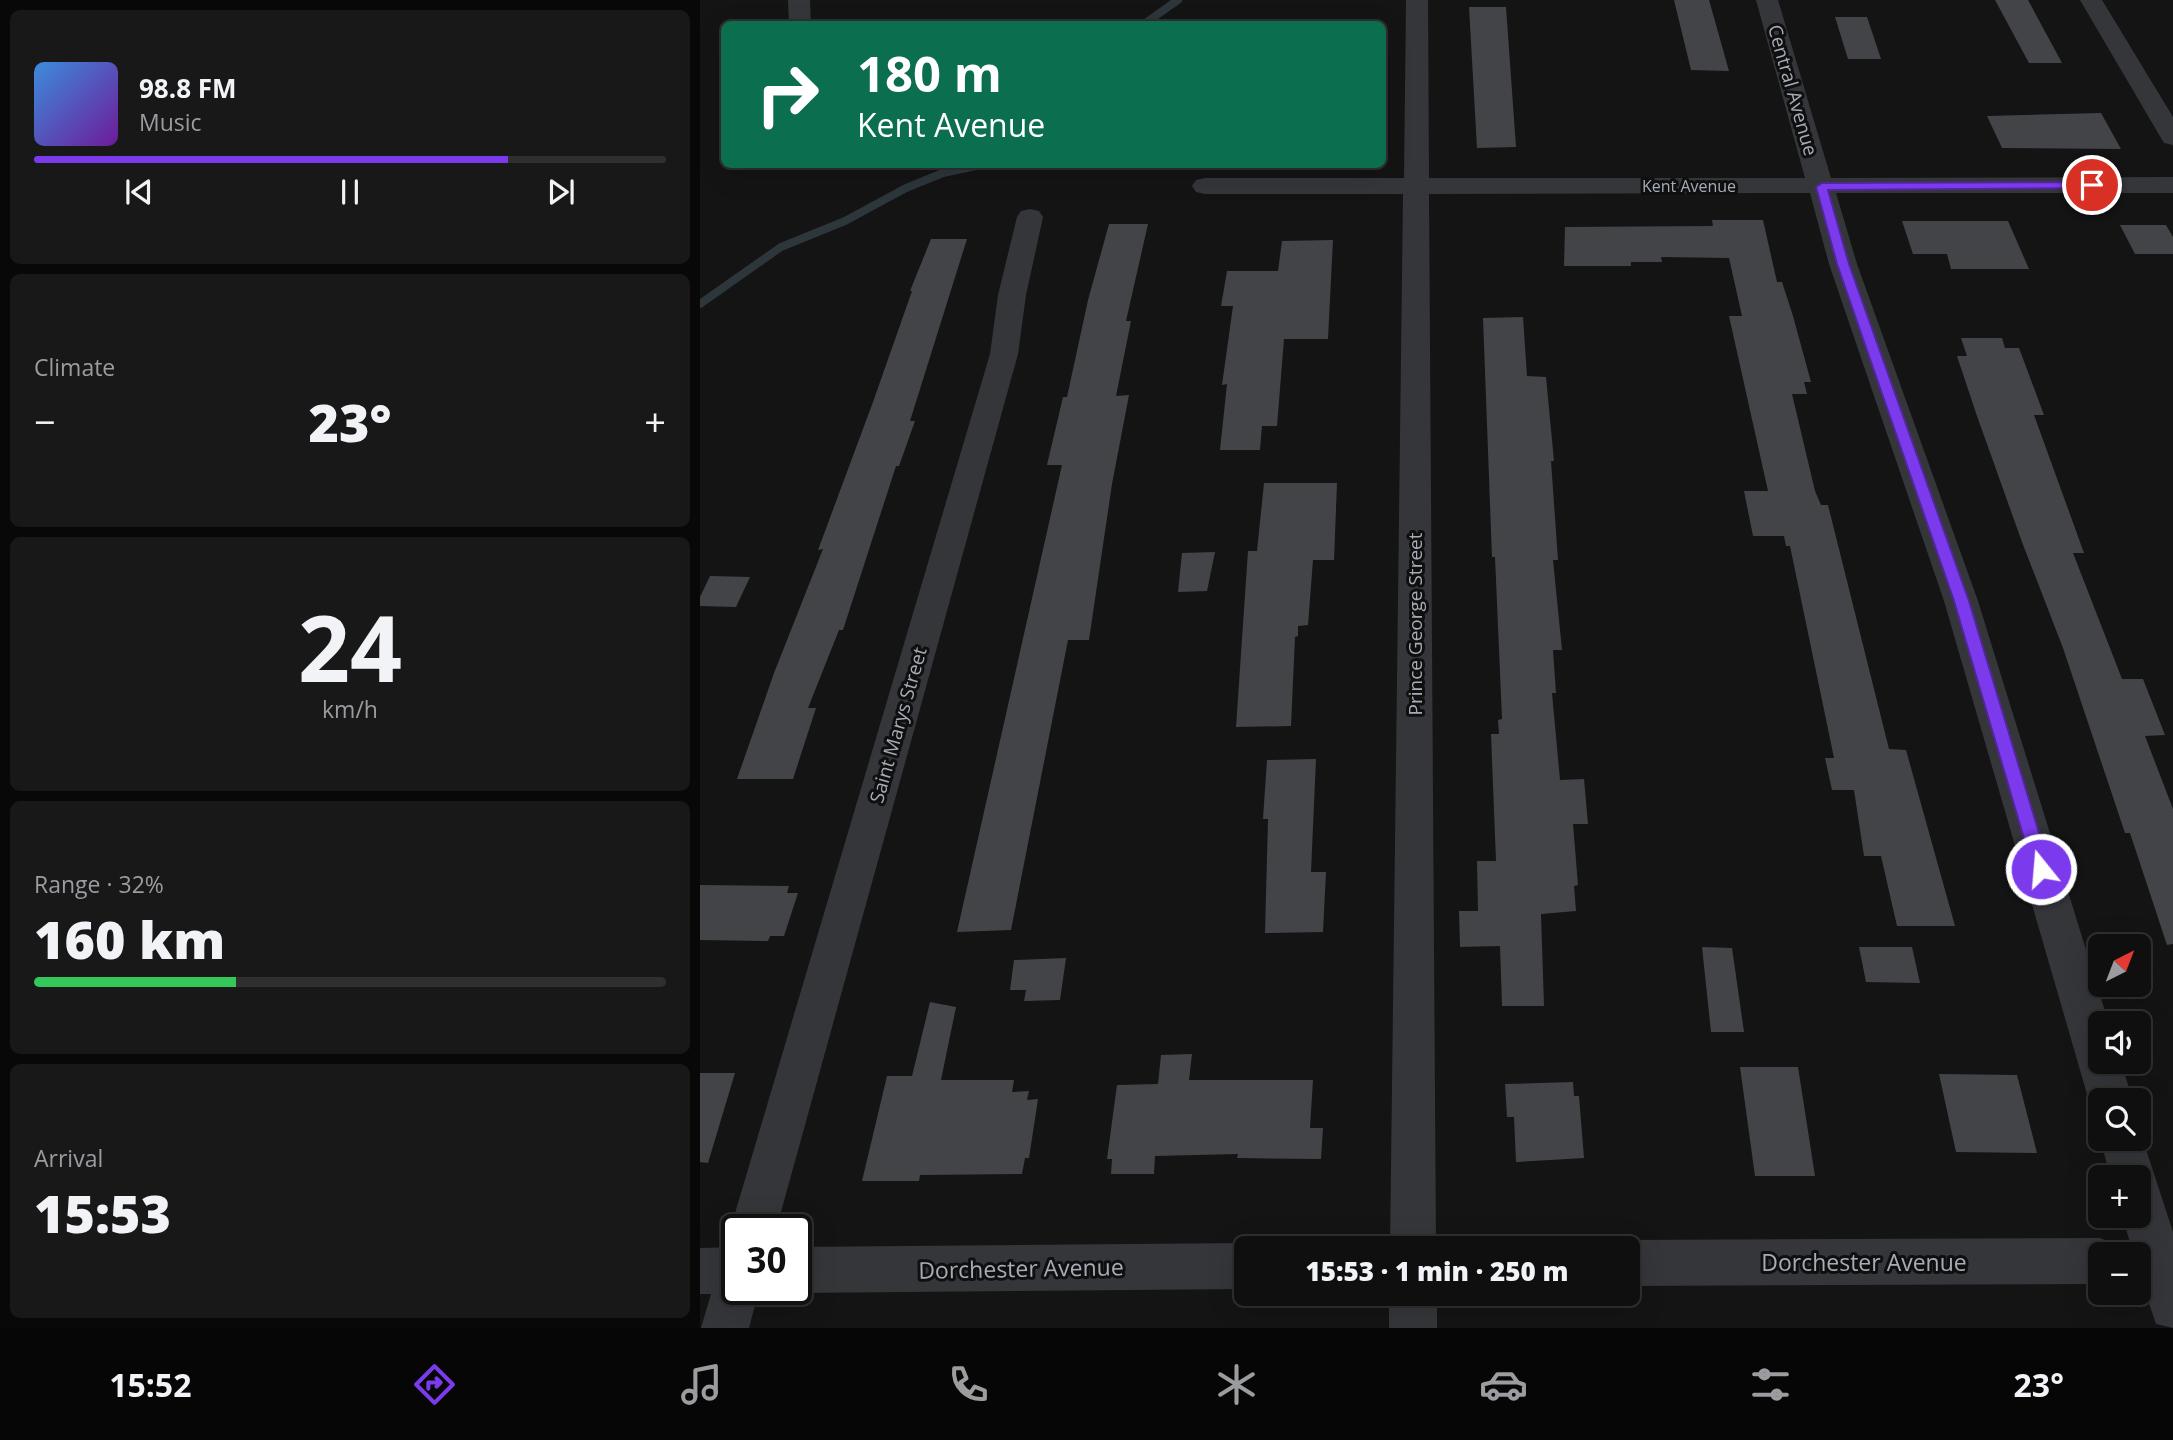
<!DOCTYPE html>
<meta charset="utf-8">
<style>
:root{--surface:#0f0f10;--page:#181819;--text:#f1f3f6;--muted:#9b9c9f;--line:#2f2f30;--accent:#7c3aed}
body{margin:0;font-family:"Open Sans",sans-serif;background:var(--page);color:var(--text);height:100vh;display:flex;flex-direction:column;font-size:26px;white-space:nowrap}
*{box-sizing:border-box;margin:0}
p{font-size:23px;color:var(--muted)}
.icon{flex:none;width:38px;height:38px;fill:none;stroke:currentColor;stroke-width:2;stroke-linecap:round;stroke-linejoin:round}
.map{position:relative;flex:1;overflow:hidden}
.panel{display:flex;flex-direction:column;gap:10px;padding:10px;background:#080809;width:700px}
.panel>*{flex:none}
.banner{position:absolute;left:21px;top:21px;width:665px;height:147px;border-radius:10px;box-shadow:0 7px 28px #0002,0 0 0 2px var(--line);background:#0b6e4f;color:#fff;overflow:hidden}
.needle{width:46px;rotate:42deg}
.controls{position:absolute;left:1388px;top:934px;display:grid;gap:14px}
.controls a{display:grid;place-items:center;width:63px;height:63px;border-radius:10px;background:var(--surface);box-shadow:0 7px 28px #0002,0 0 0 2px var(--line);font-size:35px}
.speed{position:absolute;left:21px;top:1214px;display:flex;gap:14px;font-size:35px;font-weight:700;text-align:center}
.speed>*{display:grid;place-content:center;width:91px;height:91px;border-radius:50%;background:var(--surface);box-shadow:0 7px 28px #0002,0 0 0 2px var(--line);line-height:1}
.speed .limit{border:4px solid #111;border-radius:10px;background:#fff;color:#111}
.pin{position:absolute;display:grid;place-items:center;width:60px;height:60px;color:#fff;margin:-30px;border:4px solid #fff;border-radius:50%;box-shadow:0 2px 7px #0007}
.me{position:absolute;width:77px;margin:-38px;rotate:343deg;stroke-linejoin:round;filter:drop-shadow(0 0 5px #0008)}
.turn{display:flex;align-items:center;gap:24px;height:147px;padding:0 21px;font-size:32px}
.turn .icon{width:91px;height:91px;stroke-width:2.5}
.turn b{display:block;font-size:49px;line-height:60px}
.big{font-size:52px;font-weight:800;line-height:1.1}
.panel .tile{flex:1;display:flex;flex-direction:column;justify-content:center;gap:10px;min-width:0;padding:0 24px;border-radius:10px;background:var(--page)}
.panel .dial{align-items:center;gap:0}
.dial b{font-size:91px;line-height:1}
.song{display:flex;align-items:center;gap:21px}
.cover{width:84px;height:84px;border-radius:10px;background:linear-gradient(135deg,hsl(210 70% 55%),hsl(280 70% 35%))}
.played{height:7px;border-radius:4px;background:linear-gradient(90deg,var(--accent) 75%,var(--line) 75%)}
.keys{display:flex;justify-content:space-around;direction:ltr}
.heat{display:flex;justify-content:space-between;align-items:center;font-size:38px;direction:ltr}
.charge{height:10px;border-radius:5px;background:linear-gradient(90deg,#34c759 32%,var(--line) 0)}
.trip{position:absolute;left:534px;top:1236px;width:406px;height:70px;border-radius:10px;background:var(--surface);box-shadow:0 7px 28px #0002,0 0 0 2px var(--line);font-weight:800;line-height:70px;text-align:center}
.tab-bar{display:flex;height:112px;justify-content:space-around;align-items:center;background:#060606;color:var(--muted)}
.tab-bar .icon{width:49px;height:49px}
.tab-bar .selected{color:var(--accent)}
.tab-bar b{font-size:32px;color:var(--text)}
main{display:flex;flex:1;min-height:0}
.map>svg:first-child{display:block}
</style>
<main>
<section class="panel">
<div class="tile">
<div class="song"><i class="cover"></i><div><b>98.8 FM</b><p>Music</p></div></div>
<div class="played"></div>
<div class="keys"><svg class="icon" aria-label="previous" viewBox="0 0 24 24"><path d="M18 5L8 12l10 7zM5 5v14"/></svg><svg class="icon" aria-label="pause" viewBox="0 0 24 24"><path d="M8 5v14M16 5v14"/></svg><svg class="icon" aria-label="next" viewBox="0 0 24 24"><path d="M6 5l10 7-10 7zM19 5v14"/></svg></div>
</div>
<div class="tile"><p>Climate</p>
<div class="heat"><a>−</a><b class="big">23°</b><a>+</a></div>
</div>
<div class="tile dial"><b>24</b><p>km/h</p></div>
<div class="tile"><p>Range · 32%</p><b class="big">160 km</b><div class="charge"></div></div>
<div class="tile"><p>Arrival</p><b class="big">15:53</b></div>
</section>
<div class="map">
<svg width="1473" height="1328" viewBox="0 0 1473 1328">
<rect width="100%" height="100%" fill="#141415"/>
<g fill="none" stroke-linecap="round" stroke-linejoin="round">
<!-- stream -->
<g stroke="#2c363b" stroke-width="8">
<path d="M444,24L478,0"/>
<path d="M0,304L81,247L145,221L206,188L243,173L285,164"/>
</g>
</g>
<!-- building -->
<g fill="#434448">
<path d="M974,0H1009L1029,71L991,70Z"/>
<path d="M1295,0H1328L1362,63H1329Z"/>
<path d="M769,7H806L816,147L777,148Z"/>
<path d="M1135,17H1167L1181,59H1148Z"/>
<path d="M1401,113L1421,149L1302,148L1287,116Z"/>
<path d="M1012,220H1063L1077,282H1082L1093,316L1111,382H1104L1107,394H1092L1115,491L1121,505H1128L1189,749L1206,750L1255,926H1197L1181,856H1164L1154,790H1132L1125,758H1134L1090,546H1086L1084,536H1053L1044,491H1068L1029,316H1042L1029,258L961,257L962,262H931V266H864L865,227L1013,226Z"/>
<path d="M1202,221H1308L1329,269H1251L1247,254H1213Z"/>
<path d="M409,224H448L426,321H431L416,396L429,395L412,484L389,640H368L311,930L257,932L362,465H347L363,397H367L388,300Z"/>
<path d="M1420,225H1466L1473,237V254H1435Z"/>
<path d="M231,239H267L210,421H215L199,466H196L143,630H139L108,708H116L93,779H37L74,673L123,549L118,550L173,402L212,291H210Z"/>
<path d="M633,240L628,339H584L577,426H562L560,450H520L527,384L522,385L533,306H521L527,271H578L582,241Z"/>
<path d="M823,317L827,376L846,377L854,461H851L858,560H853L862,650H853L856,693H852L860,780L884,779L888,824H873L878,885L874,886L876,911L841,914L844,1006H802L800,946L760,947L759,911H778L777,861H796L791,734H799L798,720L802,719L795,557H792L783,318Z"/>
<path d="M1261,338H1302L1305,348H1319L1344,415H1334L1384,553H1373L1422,679H1443L1465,735L1445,736L1473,809V944L1467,945L1430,833H1425L1363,648L1322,542L1277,416L1257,356H1267Z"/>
<path d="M564,483H637L634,560H613L608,625L598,626V636L595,637L591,726L536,727L548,551H557Z"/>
<path d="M515,552L507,591L478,592L482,553Z"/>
<path d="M10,576L50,577L36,607L0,606V597Z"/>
<path d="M616,759L611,872H626L623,932L565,933L568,819H563L567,760Z"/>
<path d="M0,885L89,886L87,893H98L84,936H70L68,941L0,940Z"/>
<path d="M1002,947L1032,948L1044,1032H1011Z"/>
<path d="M1159,947H1212L1220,983L1166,982Z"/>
<path d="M366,958L360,1000L324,1001L326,990H310L314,960Z"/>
<path d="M230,1002L256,1007L241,1080H314L312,1092L329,1091L327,1100L338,1099L329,1158H325L322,1174L220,1175L219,1181H162L187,1076H212Z"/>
<path d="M492,1054L489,1080H613L610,1128H623L621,1159L537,1158L538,1154L455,1156L454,1174H411L412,1159H407L417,1085L458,1084L461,1055Z"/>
<path d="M1040,1067H1098L1115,1176H1055Z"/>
<path d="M0,1073H35L8,1163L0,1162Z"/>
<path d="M1239,1074L1317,1075L1337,1153L1256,1152Z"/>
<path d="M873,1082L874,1096H879L884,1158L816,1162L814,1117H807L805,1084Z"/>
</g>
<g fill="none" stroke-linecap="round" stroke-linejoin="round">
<!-- street -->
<g fill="#35363a" fill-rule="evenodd">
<path d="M88,0H110L111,24H89Z"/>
<path d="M706,0H728L729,178H1105L1056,0H1078L1131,178L1473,177V193H1136L1157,264L1278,601L1409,1024H1400V1062H1421L1433,1101H1400V1118L1396,1116L1389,1101L1244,601L1129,264L1110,193L729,194L736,1248H690L703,194H505L496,192L492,186L496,180L505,178H704Z"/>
<path d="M1380,0H1402L1473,117V145L1464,143L1461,138Z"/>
<path d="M330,209L339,211L343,217L326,295L318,354L76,1230H37V1246L30,1230L290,354L298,295L317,217L321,211Z"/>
<path d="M1438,1125L1473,1232V1328L1456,1324L1438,1271V1255H1434L1422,1216H1438V1178H1411L1400,1139H1438Z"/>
<path d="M1400,1238L1416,1245L1421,1255H1400V1284L928,1286V1248H911L928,1240Z"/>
<path d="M546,1243L558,1248H546V1289L96,1293L87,1290H96V1247Z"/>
<path d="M37,1247V1290H59L49,1328H1L11,1294H0V1248Z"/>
<rect x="689" y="1293" width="48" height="35"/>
</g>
</g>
<!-- route -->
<path fill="#7c3aed" stroke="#51269a" stroke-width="2" d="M1392,182L1398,185L1396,188L1128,190L1149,264L1269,601L1350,869L1348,875L1341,877L1335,875L1333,869L1254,601L1137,264L1116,187L1122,183Z"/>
<g text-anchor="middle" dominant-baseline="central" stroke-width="6" stroke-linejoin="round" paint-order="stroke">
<!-- far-street labels -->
<g font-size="16" fill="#a5acb6" stroke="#0f0f10">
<text x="989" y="186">Kent Avenue</text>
</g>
<!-- street labels -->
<g font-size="19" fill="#a5acb6" stroke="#0f0f10">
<text transform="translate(1093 90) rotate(74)">Central Avenue</text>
<text transform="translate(715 624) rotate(-90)">Prince George Street</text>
<text transform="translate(198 725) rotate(-74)">Saint Marys Street</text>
</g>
<!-- near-street labels -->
<g font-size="23" fill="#a5acb6" stroke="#0f0f10">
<text x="1164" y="1262">Dorchester Avenue</text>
<text transform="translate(321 1268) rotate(-1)">Dorchester Avenue</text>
</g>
</g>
</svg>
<div class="controls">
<a><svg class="needle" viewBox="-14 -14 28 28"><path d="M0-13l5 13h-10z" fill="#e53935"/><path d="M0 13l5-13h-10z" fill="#9b9c9f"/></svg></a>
<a><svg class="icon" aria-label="sound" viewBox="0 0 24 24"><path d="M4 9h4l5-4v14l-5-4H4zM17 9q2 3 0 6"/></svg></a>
<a><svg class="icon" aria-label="search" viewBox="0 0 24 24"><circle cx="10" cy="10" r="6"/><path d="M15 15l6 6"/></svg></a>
<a>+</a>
<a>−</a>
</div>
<div class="speed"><div class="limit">30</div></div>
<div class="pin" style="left:1392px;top:185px;background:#d93025"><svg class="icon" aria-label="arrive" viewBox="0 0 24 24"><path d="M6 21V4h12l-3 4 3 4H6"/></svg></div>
<svg class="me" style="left:1341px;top:869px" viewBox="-20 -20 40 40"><circle r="17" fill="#7c3aed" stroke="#fff" stroke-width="3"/><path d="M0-11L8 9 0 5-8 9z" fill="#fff"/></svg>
<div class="trip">15:53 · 1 min · 250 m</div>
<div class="banner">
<div class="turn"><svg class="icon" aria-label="right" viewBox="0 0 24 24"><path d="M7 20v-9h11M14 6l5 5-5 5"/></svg><div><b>180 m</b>Kent Avenue</div></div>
</div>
</div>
</main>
<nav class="tab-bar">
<b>15:52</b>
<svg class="icon selected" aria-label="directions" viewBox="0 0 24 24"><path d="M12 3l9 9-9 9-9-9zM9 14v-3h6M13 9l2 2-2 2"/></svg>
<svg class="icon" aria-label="music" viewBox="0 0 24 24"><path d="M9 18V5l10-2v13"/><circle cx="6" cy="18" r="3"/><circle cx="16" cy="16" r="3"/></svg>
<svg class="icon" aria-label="phone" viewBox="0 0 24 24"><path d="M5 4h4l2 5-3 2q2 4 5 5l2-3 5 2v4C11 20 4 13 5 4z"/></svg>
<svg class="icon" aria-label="climate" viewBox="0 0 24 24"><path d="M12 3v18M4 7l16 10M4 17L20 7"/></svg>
<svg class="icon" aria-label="car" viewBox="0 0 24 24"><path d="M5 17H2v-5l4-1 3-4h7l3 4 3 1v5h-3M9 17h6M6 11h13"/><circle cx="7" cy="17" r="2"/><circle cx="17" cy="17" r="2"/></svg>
<svg class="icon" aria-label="filters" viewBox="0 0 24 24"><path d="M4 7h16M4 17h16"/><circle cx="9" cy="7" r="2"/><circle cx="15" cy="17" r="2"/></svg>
<b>23°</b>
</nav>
